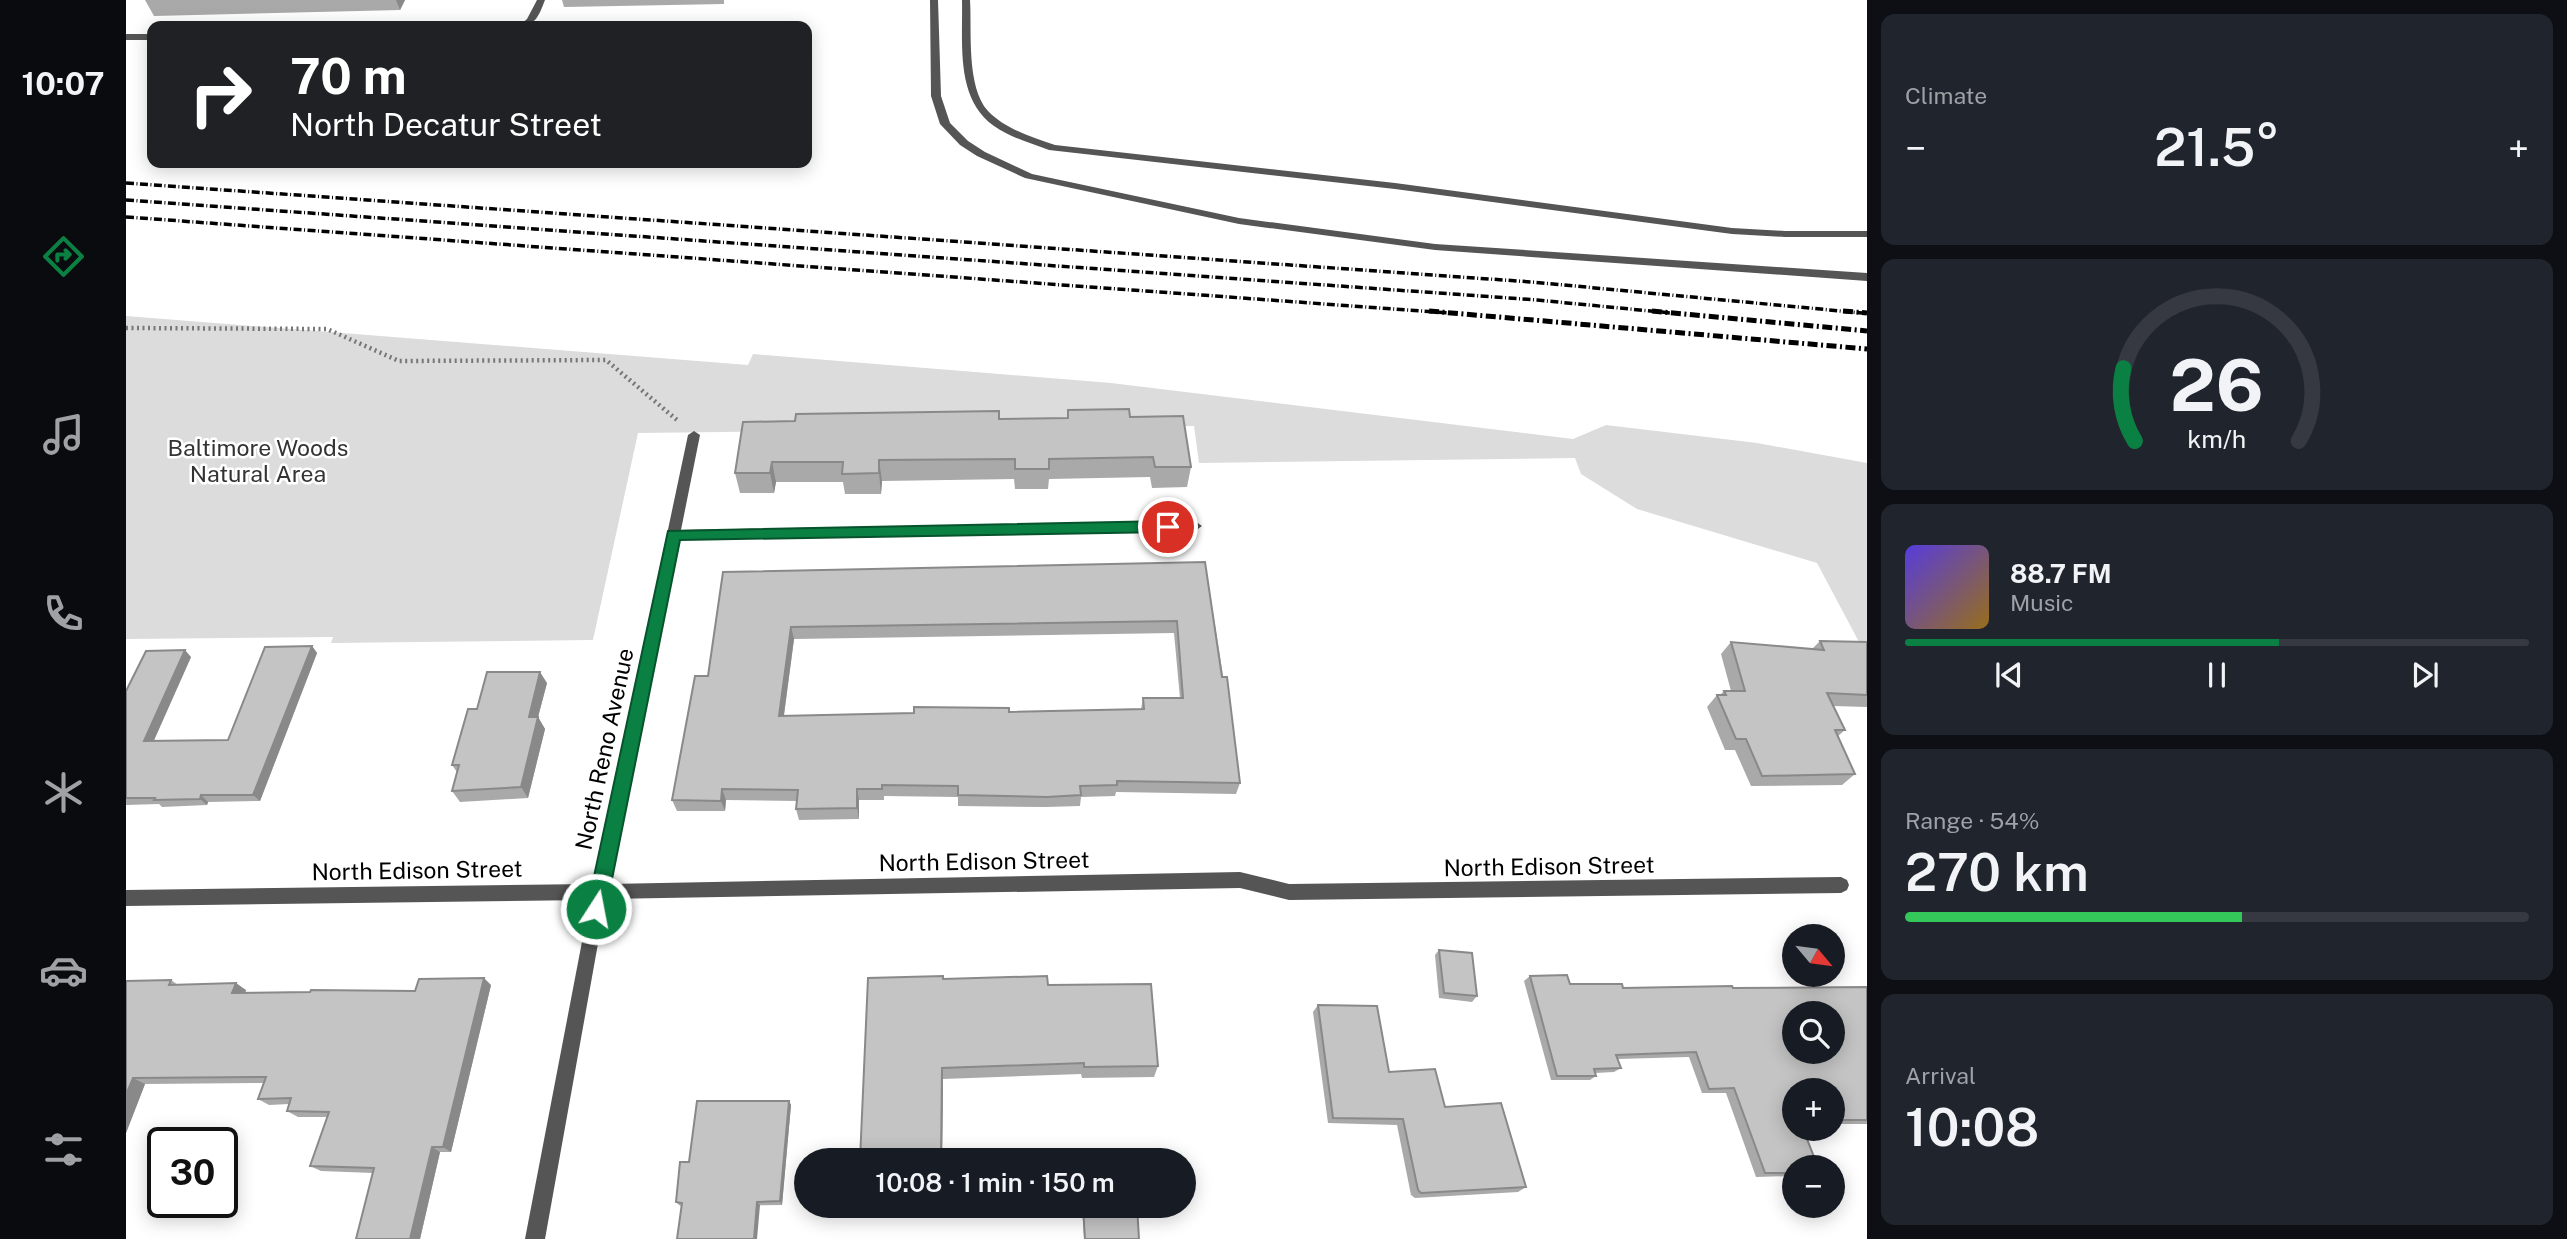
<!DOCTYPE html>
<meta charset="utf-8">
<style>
:root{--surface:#171b24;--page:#20242c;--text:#f1f3f6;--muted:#9ea1a6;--line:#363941;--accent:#0b8043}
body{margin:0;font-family:"Public Sans",sans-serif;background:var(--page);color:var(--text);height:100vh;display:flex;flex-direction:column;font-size:26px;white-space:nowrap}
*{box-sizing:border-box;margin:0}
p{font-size:23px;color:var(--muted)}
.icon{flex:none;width:38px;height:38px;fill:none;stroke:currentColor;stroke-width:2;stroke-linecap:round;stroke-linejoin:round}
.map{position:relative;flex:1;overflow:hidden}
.panel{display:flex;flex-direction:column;gap:14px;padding:14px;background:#0d0f14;width:700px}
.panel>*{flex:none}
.hud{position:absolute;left:21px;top:21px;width:665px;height:147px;border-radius:14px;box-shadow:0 4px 18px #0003;background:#202124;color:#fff;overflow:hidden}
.needle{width:46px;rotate:119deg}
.tools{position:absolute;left:1656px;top:924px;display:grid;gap:14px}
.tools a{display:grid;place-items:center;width:63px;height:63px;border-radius:50%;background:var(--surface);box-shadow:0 4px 18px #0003;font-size:35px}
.speed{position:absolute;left:21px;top:1127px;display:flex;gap:14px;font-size:35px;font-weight:700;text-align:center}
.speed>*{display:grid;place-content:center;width:91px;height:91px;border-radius:50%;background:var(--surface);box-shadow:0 4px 18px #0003;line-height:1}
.speed .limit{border:4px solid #111;border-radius:10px;background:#fff;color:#111}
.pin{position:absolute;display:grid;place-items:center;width:60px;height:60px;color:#fff;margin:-30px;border:4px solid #fff;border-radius:50%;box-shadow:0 2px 7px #0007}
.me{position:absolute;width:77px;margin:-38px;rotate:11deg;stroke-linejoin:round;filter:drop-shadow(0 0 5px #0008)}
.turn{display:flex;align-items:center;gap:24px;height:147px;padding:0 28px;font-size:32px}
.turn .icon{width:91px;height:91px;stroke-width:2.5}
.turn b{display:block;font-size:49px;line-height:60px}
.big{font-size:52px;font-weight:600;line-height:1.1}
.panel .tile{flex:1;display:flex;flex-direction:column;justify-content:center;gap:10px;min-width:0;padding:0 24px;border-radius:14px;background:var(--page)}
.panel .dial{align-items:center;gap:0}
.dial svg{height:182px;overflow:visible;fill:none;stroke:var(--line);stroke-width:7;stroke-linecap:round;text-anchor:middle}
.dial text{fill:var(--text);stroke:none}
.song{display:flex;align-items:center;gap:21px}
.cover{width:84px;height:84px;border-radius:10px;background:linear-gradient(135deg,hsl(250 70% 55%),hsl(40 70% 35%))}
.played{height:7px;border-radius:4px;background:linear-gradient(90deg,var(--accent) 60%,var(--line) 60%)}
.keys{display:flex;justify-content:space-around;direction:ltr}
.heat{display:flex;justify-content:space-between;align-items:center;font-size:38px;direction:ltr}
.charge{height:10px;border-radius:5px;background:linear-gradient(90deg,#34c759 54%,var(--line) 0)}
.trip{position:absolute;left:668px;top:1148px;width:402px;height:70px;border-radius:35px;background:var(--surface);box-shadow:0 4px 18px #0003;font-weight:600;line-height:70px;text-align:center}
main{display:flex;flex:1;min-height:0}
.menu{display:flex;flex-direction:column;width:126px;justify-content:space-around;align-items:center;background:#090b0e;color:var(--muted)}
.menu .icon{width:49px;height:49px}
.menu .on{color:var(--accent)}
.menu b{font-size:32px;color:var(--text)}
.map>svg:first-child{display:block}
</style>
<main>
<nav class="menu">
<b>10:07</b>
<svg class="icon on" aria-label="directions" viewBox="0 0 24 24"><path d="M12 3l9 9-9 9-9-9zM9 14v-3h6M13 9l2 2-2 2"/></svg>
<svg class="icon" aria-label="music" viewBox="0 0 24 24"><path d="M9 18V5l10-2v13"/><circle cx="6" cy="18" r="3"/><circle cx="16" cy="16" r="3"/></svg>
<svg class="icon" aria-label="phone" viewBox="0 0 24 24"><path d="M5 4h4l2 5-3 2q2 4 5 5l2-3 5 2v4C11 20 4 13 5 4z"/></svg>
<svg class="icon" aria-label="climate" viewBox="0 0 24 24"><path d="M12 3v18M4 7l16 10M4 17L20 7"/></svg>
<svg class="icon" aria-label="car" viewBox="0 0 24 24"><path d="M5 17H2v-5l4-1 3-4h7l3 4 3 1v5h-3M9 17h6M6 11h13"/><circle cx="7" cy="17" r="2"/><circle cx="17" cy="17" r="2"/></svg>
<svg class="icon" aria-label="filters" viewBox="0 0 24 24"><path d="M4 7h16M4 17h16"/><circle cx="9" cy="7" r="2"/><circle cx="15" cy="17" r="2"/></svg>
</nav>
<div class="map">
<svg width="1741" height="1239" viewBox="0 0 1741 1239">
<rect width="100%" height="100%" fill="#fff"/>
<!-- green -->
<path fill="#dcdcdc" d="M0,316L622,365L627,354L985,383L1447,439L1480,425L1631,443L1741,463V657L1691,563L1511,509L1455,474L1449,458L1073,463L1068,426L512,433L467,640L205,643L207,637L0,639Z"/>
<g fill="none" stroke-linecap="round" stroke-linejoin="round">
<!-- path -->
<path stroke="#777" stroke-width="4.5" stroke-dasharray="2 3.5" stroke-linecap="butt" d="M0,328L201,329L273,361L480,360L551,420"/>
<!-- lane -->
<g fill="#555" fill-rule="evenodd">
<path d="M411,0H419C413,15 410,26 393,26L401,19Z"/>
<path d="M804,0H812L815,96L824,123L842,141L859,152L906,174L1113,218L1309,244L1741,273V281L1309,250L1113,224L899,178L851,156L834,145L814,124L805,96Z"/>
<path d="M836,0H844C846,31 840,87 862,111C879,129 906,137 929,145L1269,183L1606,228L1659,231H1741V237H1659L1606,234L1269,189L923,150C905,143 885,138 868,126C829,98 837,43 836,0Z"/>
<rect x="0" y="34" width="26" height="6"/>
</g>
<!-- street -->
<path fill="#555" fill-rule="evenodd" d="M568,431L574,435L555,530L1069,521L1076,526L1069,531L553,540L483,884L1114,872L1163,884L1715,877L1721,880L1723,885L1721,890L1715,893L1163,900L1114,888L480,899L419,1239H399L464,900L0,906V890L467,884L562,435Z"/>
<!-- rail-far1 -->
<g stroke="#000" stroke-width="3.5" stroke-dasharray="8 2.5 1 2.5" stroke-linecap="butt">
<path d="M0,183L1406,282L1736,313"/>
<path d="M0,200L1411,300L1545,313"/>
<path d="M0,217L1323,313"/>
</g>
<!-- rail -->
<g stroke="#000" stroke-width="5" stroke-dasharray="10 3.5 2 3.5" stroke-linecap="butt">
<path d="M1303,311L1741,349"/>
<path d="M1526,311L1741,331"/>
<path d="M1717,311L1741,313"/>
</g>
</g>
<!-- wall -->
<g fill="#a9a9a9" fill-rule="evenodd">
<path d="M19,0H279L274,10L28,16Z"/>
<path d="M436,0H598V4L438,7Z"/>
<path d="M942,410L1004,417L1065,467L1061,487L1026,488L1024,477L923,479L922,489H889L888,479L756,481L755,494H719L717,482H650L648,493H614L609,473L617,422L941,418Z"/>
<path d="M1079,562L1114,783L1110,794L990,792L989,796L955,797L954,806L920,807L832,806V797L758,796V800H733V819L673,820L670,809L671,801L600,800L599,811H551L546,800L582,676L597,572ZM1048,633L1054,698H1017L1015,709L658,716L668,639Z"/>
<path d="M1694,641L1741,642V707L1707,706L1719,730L1712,736L1729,774L1716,785L1625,786L1609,750H1599L1581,707L1591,695H1594L1598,691H1605L1595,654L1605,642L1686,649Z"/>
<path d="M186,646L191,653L134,801L82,802L81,805L36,807L33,804L0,805V691L65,657L28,740H102Z"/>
<path d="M421,683L412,717L419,729L402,798L334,802L326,791L331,772L326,765L351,709Z"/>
<path d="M1313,950L1351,996L1346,1002L1313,998L1309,955Z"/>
<path d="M1404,976L1444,984L1497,988H1607L1741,987V1124H1706V1090H1668V1176L1630,1177L1600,1093H1576L1563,1057L1492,1059L1495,1068L1488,1072L1469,1073L1470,1076L1464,1080H1425L1398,981Z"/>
<path d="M817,979L922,985L1032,1066L1028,1077L956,1078L955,1074L817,1079L816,1160H734Z"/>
<path d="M45,980L52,985L120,990L119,993L289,991L365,985L325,1152H314L294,1239H230L247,1173L195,1171L184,1166L201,1117H172L161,1111L163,1104L143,1105L132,1099L138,1083L19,1084L0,1133V981Z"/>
<path d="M1192,1005L1263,1072L1319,1107L1400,1187L1392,1192L1289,1198L1285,1195L1271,1125L1202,1123L1187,1012Z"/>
<path d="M663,1101L665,1105L656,1205L555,1206L553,1205L550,1202L563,1162Z"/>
<path d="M956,1206H1011L1013,1239H958Z"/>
</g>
<!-- shaded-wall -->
<g fill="#898989">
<path d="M270,0H279L274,10Z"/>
<path d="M753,460L756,481L755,494L753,473Z"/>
<path d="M646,462L650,482L648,493L644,473Z"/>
<path d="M665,627L668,639L656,728L653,716Z"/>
<path d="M186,646L191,653L134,801L127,795Z"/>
<path d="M59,650L65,657L25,747L18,741Z"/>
<path d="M414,672L421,683L412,717L419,729L402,798L395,787L403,717Z"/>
<path d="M596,789L600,800L599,811L595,801Z"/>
<path d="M731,789L733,800V819L731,808Z"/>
<path d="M75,795L82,802L81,805L74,799Z"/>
<path d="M358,978L365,985L325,1152L317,1147Z"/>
<path d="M110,983L120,990L117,1000L106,993Z"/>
<path d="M816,1068L817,1079L816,1160H815Z"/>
<path d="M7,1078L19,1084L0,1133V1095Z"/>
<path d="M663,1101L665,1105L656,1205L654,1201Z"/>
<path d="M306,1147L314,1152L294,1239H284Z"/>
<path d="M631,1202L634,1205L631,1239H628Z"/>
</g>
<!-- building -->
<g fill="#c4c4c4" stroke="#898989" stroke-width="2" fill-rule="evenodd">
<path d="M1003,409L1004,417L1057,416L1065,467H1029L1027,457L923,459V469H889V459L753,460V473L716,474L717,462H646L644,473H609L617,422L669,421L670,414L873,411V419L942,418V410Z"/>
<path d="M1079,562L1096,677H1101L1114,783L991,781V785L954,786L955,795L921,797L832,795V786L756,785V789H731V808L670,809L672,790L596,789L595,801L546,800L569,676H582L597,572ZM1051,621L1057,698H1017L1018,709L883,712V708L788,707V713L653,716L665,627Z"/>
<path d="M1694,641L1741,642V695L1701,693L1719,730H1709L1729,774L1636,776L1620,739H1610L1591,695H1600L1598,691H1619L1605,642L1698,650Z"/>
<path d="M186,646L127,795H75L74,799L28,800L29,798H0V691L20,651L59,650L18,741L102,740L139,647Z"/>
<path d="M361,672H414L403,717H412L395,787L326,791L333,765H326L342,709H351Z"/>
<path d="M1313,950L1346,953L1351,996L1318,993Z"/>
<path d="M1441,975L1444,984H1496L1497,988L1606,986L1607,988L1741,987V1120H1706V1090H1668V1129H1677L1692,1167H1668V1173H1639L1608,1088L1583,1089L1570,1052L1490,1055L1495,1068L1468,1069L1470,1076H1431L1404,976ZM1668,1013H1706V1052H1668Z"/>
<path d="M817,976V979L921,976L922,985L1025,984L1032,1066L958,1067V1063L816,1068L815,1160H734L742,978Z"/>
<path d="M358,978L317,1147H306L284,1239H230L248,1168L184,1166L203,1112L161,1111L165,1098L132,1099L140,1077L7,1078L0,1095V981L45,980L43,985L110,983L106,993L184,992L185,990L289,991L293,979Z"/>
<path d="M1192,1005L1251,1006L1263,1072L1309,1069L1319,1107L1375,1103L1400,1187L1295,1193L1292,1190L1277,1119L1207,1118Z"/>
<path d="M571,1101H663L654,1201L631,1202L628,1239H551L556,1203L550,1202L554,1162H563Z"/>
<path d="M957,1206H1011L1013,1239H959Z"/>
</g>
<!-- route -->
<path fill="#0b8043" stroke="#07532c" stroke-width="2" d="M1042,521L1049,527L1042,532L554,540L480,909L477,915L470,917L464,915L461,909L542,531Z"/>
<g text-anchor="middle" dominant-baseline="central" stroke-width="5" stroke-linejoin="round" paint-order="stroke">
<!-- park labels -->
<g font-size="23" fill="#333" stroke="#fff">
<text x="132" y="447">Baltimore Woods<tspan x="132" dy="26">Natural Area</tspan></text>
</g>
<!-- street labels -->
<g font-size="23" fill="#000" stroke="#fff">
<text transform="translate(478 749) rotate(-78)">North Reno Avenue</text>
<text transform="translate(858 861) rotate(-1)">North Edison Street</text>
<text transform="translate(1423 866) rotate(-1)">North Edison Street</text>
<text transform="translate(291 870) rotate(-1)">North Edison Street</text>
</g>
</g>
</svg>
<div class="tools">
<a><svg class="needle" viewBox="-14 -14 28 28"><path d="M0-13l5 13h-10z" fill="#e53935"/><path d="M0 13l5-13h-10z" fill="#9ea1a6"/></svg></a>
<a><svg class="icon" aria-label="search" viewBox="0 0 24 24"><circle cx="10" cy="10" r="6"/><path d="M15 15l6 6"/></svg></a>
<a>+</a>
<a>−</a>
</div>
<div class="speed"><div class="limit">30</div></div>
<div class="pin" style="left:1042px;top:527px;background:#d93025"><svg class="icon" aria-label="arrive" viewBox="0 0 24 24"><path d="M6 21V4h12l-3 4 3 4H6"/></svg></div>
<svg class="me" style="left:470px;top:909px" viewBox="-20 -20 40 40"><circle r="17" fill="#0b8043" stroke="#fff" stroke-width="3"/><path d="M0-11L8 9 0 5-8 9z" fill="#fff"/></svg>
<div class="trip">10:08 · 1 min · 150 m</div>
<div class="hud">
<div class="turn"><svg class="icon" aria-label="right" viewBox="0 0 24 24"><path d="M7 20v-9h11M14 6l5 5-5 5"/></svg><div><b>70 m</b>North Decatur Street</div></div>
</div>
</div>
<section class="panel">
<div class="tile"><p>Climate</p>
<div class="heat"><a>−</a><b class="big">21.5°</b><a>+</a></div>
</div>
<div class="tile dial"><svg viewBox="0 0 100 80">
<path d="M14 69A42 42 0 1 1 86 69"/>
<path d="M14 69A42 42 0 0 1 9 37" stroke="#0b8043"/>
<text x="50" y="56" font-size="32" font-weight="700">26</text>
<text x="50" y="72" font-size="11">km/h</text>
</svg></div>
<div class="tile">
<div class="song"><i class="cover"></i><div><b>88.7 FM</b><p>Music</p></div></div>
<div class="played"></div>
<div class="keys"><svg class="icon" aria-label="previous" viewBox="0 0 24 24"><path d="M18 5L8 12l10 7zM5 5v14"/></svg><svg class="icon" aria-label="pause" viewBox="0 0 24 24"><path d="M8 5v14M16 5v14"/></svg><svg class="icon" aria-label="next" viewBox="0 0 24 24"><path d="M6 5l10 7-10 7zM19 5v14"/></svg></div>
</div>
<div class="tile"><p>Range · 54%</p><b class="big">270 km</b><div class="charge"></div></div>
<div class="tile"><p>Arrival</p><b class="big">10:08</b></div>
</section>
</main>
